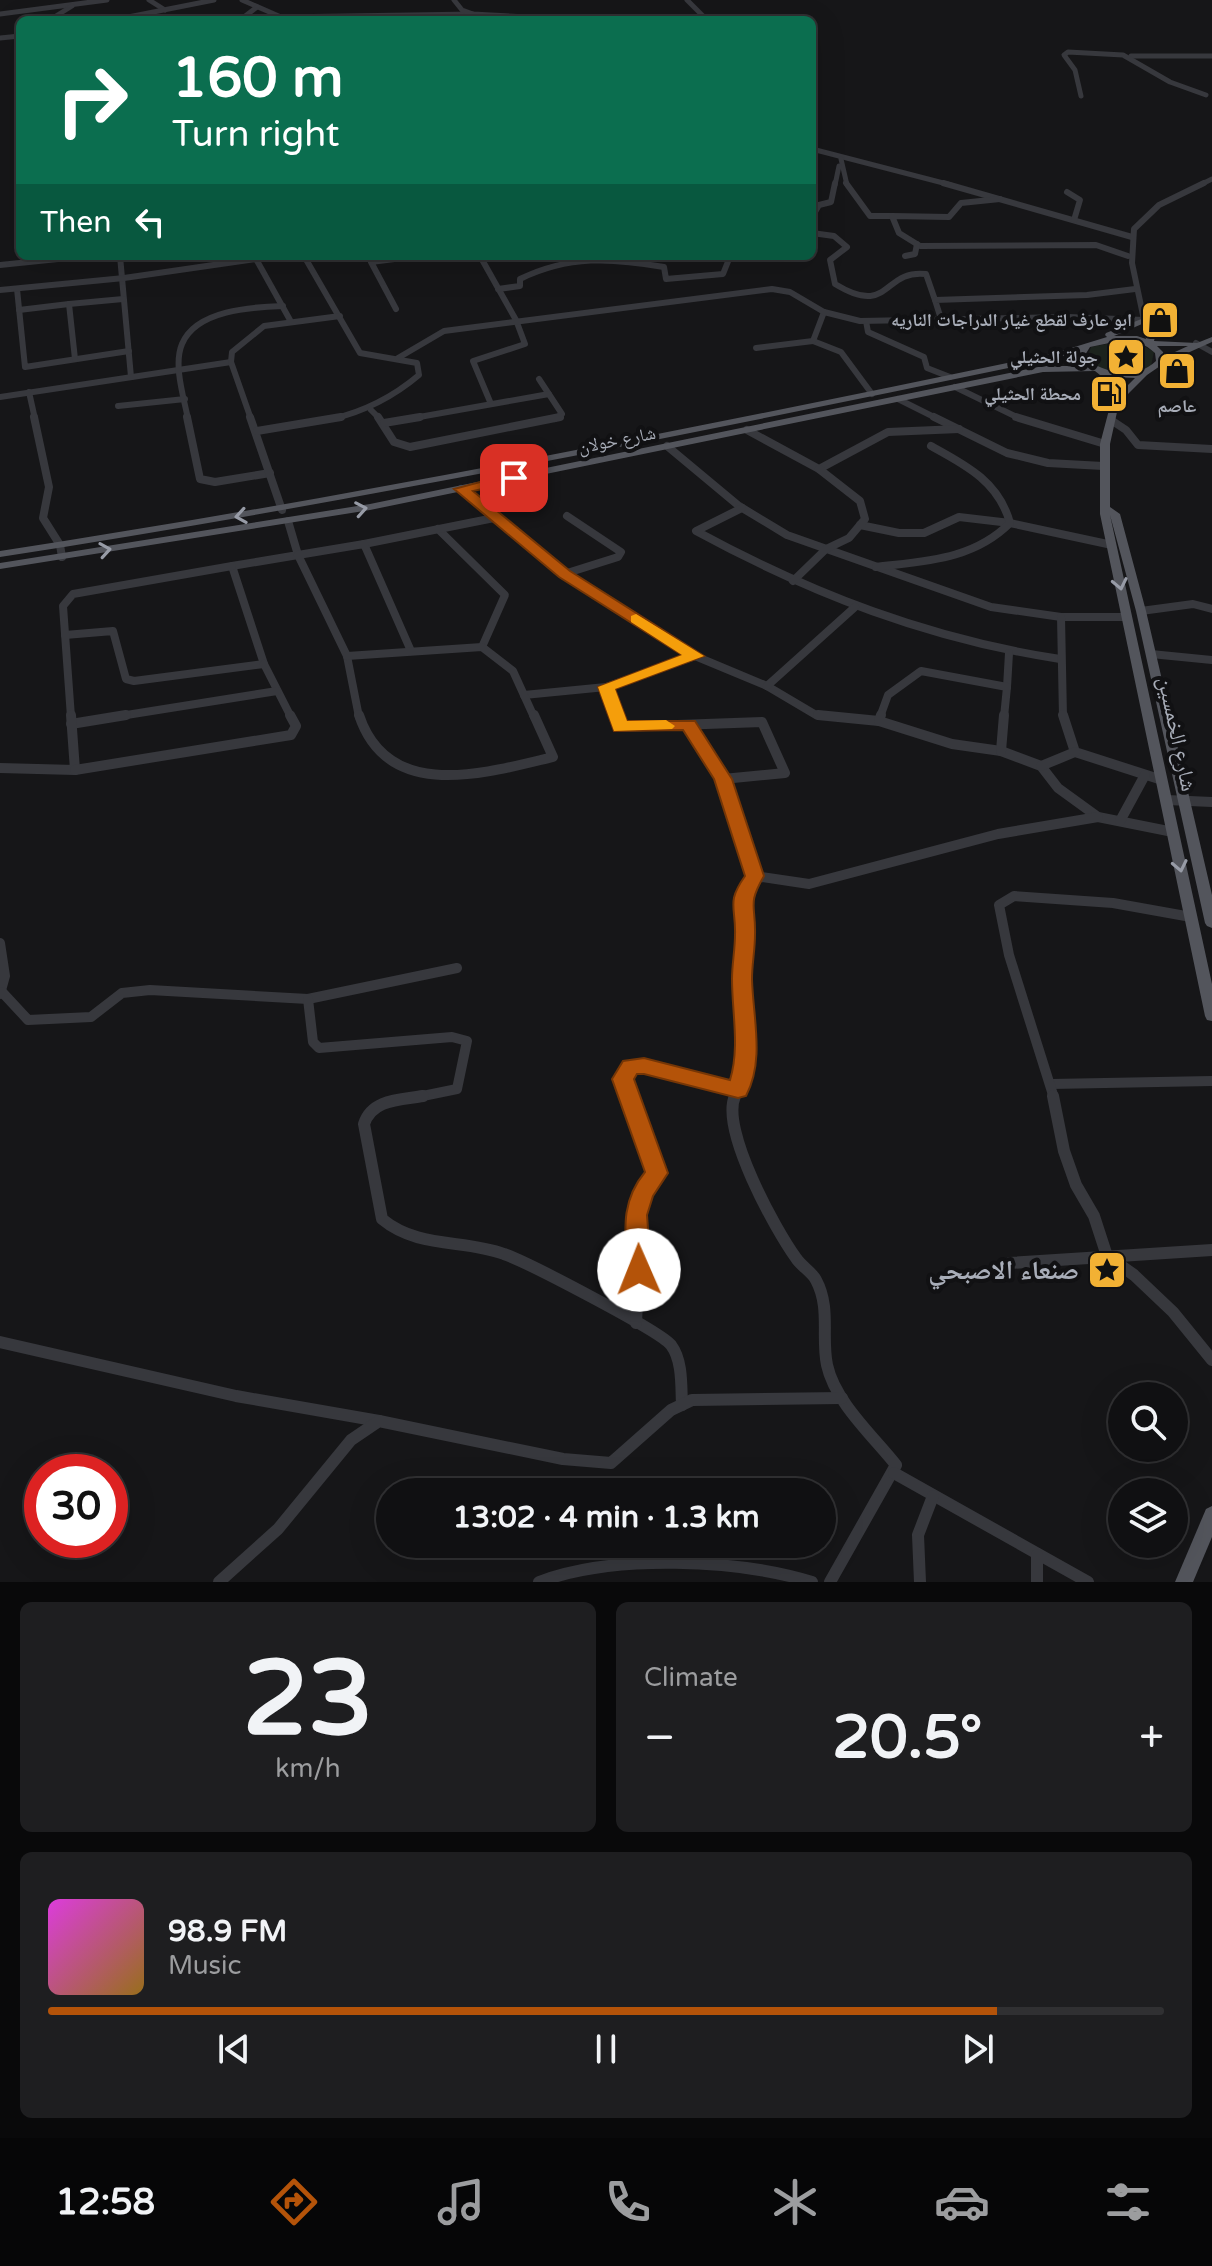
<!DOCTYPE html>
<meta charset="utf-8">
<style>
:root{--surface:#101012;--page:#1e1e20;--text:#f1f3f6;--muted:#9c9d9f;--line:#303032;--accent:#b45309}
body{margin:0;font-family:"Varela Round","Noto Naskh Arabic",sans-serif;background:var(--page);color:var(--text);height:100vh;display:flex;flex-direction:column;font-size:30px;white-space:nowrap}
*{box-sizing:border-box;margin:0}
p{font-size:26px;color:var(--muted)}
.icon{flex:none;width:44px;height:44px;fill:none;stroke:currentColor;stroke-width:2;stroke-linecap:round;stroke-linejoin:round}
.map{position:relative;height:1582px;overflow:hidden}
.side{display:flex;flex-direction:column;gap:20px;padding:20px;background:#09090a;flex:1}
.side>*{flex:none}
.top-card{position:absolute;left:16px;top:16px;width:800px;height:244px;border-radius:12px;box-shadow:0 8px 32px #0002,0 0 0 2px var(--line);background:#0b6e4f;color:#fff;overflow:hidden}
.fabs{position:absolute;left:1108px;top:1382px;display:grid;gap:16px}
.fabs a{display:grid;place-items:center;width:80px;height:80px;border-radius:50%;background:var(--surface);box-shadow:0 8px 32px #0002,0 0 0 2px var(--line);font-size:40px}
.speed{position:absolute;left:24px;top:1454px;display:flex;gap:16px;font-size:40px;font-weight:700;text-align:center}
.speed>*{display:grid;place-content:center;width:104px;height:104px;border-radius:50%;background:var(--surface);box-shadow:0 8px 32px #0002,0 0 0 2px var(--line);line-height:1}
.speed .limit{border:12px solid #d22;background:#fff;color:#111}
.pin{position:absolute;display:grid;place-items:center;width:68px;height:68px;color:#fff;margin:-34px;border-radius:16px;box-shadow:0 4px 12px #0006}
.me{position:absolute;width:88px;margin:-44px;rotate:359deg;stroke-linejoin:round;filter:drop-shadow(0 0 6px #0008)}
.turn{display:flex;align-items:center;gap:28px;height:168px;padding:0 24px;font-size:36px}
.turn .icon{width:104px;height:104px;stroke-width:2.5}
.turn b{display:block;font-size:56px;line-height:68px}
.then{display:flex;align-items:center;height:76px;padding:0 24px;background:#0003;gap:16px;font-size:30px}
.big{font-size:60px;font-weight:700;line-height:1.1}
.side .tile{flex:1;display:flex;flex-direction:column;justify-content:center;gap:12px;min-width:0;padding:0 28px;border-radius:12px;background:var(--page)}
.side .dial{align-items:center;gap:0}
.dial b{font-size:104px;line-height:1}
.song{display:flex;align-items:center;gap:24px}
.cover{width:96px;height:96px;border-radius:12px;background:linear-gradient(135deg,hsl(300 70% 55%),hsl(40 70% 35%))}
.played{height:8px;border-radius:4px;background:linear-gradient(90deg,var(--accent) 85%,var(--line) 85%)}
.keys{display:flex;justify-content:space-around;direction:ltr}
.heat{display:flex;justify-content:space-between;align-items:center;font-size:44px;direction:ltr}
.side .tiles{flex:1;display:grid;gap:20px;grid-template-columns:1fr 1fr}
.tile:last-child{grid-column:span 2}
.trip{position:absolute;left:376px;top:1478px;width:460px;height:80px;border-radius:40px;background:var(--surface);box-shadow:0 8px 32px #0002,0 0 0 2px var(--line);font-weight:700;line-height:80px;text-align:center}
.tab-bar{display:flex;height:128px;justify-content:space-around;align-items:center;background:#060607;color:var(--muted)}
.tab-bar .icon{width:56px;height:56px}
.tab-bar .current{color:var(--accent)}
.tab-bar b{font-size:36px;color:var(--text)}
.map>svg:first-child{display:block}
</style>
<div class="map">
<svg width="1212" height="1582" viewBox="0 0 1212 1582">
<rect width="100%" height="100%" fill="#161618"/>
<!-- green -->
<path fill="#1c231d" d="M1122,341L1139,343L1154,352L1151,366C1132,376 1102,375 1087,358L1091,347Z"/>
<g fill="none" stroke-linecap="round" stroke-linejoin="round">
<!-- minor-far4 -->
<g stroke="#37383d" stroke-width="5">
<path d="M149,0L165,10"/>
<path d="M242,0L281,17L473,14"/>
<path d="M454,0L462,10L473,14L583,20"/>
<path d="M687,0L707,20"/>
<path d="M0,14L107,0"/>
<path d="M59,20L56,16L72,6"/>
<path d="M113,20L214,0"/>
<path d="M240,20L257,7"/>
<path d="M0,38L20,36"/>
<path d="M1131,56H1212"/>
<path d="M1081,96L1075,70L1064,55L1068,52L1123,55L1170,82L1206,95"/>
<path d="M812,149L951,185"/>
<path d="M841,159L847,185"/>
<path d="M835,185L839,166"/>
<path d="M1200,185L1212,179"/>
</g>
<!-- minor-far3 -->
<g stroke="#37383d" stroke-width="6">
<path d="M846,183L870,216H892"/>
<path d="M943,183L1132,237"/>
<path d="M1067,192L1080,200L1074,220"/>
<path d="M1000,199L961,203L949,217L892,216L899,233L920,246L1096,245L1128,256"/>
<path d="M812,217L819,205L831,202L835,183"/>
<path d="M812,233L834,236L847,247L830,260L835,284C891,318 882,269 926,274L935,300"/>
<path d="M120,256L131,377"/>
<path d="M304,256L360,353L417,363L419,375C393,397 366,411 332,419"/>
<path d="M480,256L516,320L525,344L473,361L491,404"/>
<path d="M905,256L915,254L917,244"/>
<path d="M256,259L290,320"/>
<path d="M0,265L87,256"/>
<path d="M17,289L25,367L129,351"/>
<path d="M498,289L520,286V279C569,255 612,258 664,267L666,279L723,274L729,259L783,256"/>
<path d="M0,290L124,278L276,256"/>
<path d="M396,309L371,262L418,256"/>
<path d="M19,310L69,304"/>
<path d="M866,321L868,332L924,357L927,368L950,377"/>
<path d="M942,322L935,300L1087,295L1135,289"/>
<path d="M813,341L841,352L872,394"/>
<path d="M1196,343L1212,352"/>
<path d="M756,348L813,341L824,312"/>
<path d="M398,358L444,331L772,289L790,292L824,312L860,321L1068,317L1144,320L1132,263L1134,229L1159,205L1204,183"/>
<path d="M75,359L69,304L123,299"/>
<path d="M539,379L562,414L555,419"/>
<path d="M955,387L1021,419"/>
<path d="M29,392L35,419"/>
<path d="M0,397L231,362"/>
<path d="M898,399L938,419"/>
<path d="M118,406L185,399"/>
<path d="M371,410L380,419"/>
<path d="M188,419C184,398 173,365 182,344C196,310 252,307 283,306"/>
<path d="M251,419L231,362L232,352L264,326L340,316"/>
<path d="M408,419L549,394"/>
</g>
<!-- minor-far2 -->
<g stroke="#37383d" stroke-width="8">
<path d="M34,417L49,487L43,518L60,545L62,557"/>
<path d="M187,417L200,479L215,482L270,473"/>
<path d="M250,417L282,510"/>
<path d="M378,417L394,442L410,447L560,417"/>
<path d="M934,417L1007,453L1048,463L1103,466"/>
<path d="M1016,417L1105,444"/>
<path d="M1111,420L1126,430L1138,445L1212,449"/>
<path d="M384,423L420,417"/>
<path d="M747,430L819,469L888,432L959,429"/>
<path d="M257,431L341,417"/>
<path d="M667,446L739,506L787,535L991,607L1061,617H1127"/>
<path d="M742,508L696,531C812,594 929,639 1060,659"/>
<path d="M494,518L564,574L695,656L606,687L524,695"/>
<path d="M860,525L899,533H924L959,517L1010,523L1112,545"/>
<path d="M438,529L505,595L482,647"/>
<path d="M364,544L494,518L461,489"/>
<path d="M876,567C925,561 973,560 1010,523C999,482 966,465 931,446"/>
<path d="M564,574L618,557L621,552L567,516"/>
<path d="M793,581L826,549L849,538L865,519L860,501L819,469"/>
<path d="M1141,611L1193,604L1212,609"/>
<path d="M1061,617L1063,717"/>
<path d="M65,635L113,631L126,679L134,681L264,664L232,566L298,555L288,521"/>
<path d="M1151,654L1212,660"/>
<path d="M347,656L359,717"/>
<path d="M347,656L298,555L364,544L411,651"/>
<path d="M347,656L482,647L513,671L534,717"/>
<path d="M695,656L767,686L816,715L839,717"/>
<path d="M264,664L291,717"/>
<path d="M767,686L855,607"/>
<path d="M606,687L617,717"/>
<path d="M1007,687L1009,653"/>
<path d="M71,717L63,606L73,594L232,566"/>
<path d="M114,717L277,691"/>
<path d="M880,717L888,695L921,671L1007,687L1004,717"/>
</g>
<!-- minor-far1 -->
<g stroke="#37383d" stroke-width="10">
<path d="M359,715C388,803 486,773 553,757L534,715"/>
<path d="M617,715L621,727L762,722L785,773L723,779L688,725"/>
<path d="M818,715L879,721"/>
<path d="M881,715L879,721L952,744L1001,751"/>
<path d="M1063,715L1075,752L1162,780"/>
<path d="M71,724L126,715"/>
<path d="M1001,751L1041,766L1058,788L1098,817L1173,832"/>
<path d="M1001,751L1004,715"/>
<path d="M1041,766L1075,752"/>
<path d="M0,768L75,770L71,715"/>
<path d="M75,770L291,735L296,726L290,715"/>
<path d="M723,779L755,876L809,884L998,834L1098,817"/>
<path d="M1167,800L1212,802"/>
<path d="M1120,821L1145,775"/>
<path d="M0,943L5,976L0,994"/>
<path d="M2,992L28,1020L91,1017L122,993L150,990L308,999L457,968"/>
<path d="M308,999L313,1042L319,1048L452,1037L467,1041L457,1089L413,1098"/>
<path d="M1051,1084L1212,1081"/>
<path d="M630,1098L623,1079L630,1066H644L738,1090"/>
<path d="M734,1098C753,1057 741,1020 742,976C742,962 746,947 746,933C745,904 736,904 755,876"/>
<path d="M1054,1098L1009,955L999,905L1014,896L1113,903L1191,917"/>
</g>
<!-- minor -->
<g stroke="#37383d" stroke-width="12">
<path d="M423,1096C400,1100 372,1099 364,1124L382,1219C418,1249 464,1239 504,1254C527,1262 660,1331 671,1345C683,1361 681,1387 682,1405"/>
<path d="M629,1096L657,1173L642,1192L635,1215L640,1243L636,1323"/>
<path d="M735,1096C720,1129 775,1229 796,1258C801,1266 812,1272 816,1280C831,1308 821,1336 827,1365C835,1402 873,1436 896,1465L830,1582"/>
<path d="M1053,1096L1064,1151L1076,1185L1094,1216L1107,1256L1134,1275L1173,1312L1212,1360"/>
<path d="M1010,1263L1212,1250"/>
<path d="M0,1342L236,1396L379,1421"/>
<path d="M894,1473L1088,1582"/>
<path d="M1037,1555V1582"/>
<path d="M219,1582L278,1529L351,1440L379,1421L563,1459L611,1463L671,1410L692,1400L842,1398"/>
<path d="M539,1582C614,1554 736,1559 812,1582"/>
<path d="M920,1582L918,1535L933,1496"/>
</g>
<!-- major -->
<g fill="#53555c" fill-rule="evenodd">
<path d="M1144,318L1148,320L1155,337L1154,341L1197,343L1212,337V342L1163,364L1147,375L1119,403L1110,444V507L1120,514L1146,611L1212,895V928L1207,926L1205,923L1136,611L1110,515L1212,984V1021L1207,1020L1205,1016L1100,514V444L1114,391L1110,383L1095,371L1043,372L370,510L0,569V563L370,504L1043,366H1086L1081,364L1077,355L1080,350L1057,358C706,431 355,502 0,557V551C354,497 705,426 1055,353L1107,337L1105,335L1106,333ZM1142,324L1146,339L1137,336H1114ZM1124,340C1137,341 1145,344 1155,353L1156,361C1135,380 1109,373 1088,361L1085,355L1090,347ZM1157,346H1188L1164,357L1163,352ZM1113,377L1135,378L1122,391Z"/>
<path d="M1212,1506V1537L1193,1582H1175L1206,1509Z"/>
</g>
</g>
<!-- one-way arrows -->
<defs><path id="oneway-chevron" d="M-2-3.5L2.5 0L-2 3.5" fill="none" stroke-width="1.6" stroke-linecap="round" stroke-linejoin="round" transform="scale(2)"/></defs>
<g stroke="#979ba6">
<use href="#oneway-chevron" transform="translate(361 509) rotate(-10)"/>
<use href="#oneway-chevron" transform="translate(241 516) rotate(171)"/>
<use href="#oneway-chevron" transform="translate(105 550) rotate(-9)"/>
<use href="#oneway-chevron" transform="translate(1120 584) rotate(78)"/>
<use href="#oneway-chevron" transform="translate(1180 866) rotate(78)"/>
</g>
<!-- route -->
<path fill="#b45309" stroke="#753606" stroke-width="2" d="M514,473L522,478L519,481L473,491L570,571L704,656L615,689L627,721H695L732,779L764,876C747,905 756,905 755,935C755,950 752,964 752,979C753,1018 765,1060 746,1096L738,1098L644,1074H637L634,1079L668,1173L653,1196L647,1215L651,1270L647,1277L639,1280L630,1277L627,1270C625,1232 620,1202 645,1172L612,1079L623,1061L644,1058L730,1080C740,1047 732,1013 732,979C732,964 735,950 735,935C736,906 726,903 745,876L714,779L683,730L614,731L598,687L682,655L559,577L454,489Z"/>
<!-- slow -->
<path fill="#f59e0b" d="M636,614L704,656L615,689L627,721L666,720L675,726L672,729L614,731L598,687L682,655L631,622V616Z"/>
<!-- icons -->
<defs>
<symbol id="shop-square" viewBox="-11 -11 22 22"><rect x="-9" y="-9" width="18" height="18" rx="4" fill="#f2b134" stroke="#111113"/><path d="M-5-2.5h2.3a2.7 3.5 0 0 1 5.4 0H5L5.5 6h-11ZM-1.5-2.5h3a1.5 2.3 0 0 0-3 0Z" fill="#111"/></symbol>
<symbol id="sight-square" viewBox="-11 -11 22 22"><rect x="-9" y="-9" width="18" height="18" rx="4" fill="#f2b134" stroke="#111113"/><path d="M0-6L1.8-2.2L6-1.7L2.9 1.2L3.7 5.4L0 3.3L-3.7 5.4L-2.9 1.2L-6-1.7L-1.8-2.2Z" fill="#111"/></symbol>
<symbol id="fuel-square" viewBox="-11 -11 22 22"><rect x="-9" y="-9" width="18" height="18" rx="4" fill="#f2b134" stroke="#111113"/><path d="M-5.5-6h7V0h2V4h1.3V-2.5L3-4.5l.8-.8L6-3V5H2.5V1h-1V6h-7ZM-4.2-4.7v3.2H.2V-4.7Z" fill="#111"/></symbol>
</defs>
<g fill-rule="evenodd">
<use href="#shop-square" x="1138" y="298" width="44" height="44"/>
<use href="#sight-square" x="1104" y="335" width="44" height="44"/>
<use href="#shop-square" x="1155" y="349" width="44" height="44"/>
<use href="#fuel-square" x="1087" y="372" width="44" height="44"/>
<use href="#sight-square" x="1085" y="1248" width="44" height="44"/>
</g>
<g text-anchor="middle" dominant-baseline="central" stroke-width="8" stroke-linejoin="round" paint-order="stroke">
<!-- far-poi labels -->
<g font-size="18" font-weight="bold" fill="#a8adb8" stroke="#111113" text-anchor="end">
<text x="1132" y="320">ابو عارف لقطع غيار الدراجات الناريه</text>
<text x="1098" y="357">جولة الحثيلي</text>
<text x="1081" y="394">محطة الحثيلي</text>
<text x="1177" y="406" text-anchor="middle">عاصم</text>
</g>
<!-- far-street labels -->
<g font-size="18" fill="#a8adb8" stroke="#111113">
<text transform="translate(617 440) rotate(-11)">شارع خولان</text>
</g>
<!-- street labels -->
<g font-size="22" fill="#a8adb8" stroke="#111113">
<text transform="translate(1177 734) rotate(78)">شارع الخمسين</text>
</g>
<!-- near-poi labels -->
<g font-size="26" font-weight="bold" fill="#a8adb8" stroke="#111113" text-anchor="end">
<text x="1079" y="1270">صنعاء الاصبحي</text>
</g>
</g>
</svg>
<div class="fabs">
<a><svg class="icon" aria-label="search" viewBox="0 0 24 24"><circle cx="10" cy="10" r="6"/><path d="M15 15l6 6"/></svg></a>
<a><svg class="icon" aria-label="layers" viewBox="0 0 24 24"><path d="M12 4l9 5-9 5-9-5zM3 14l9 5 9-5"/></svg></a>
</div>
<div class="speed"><div class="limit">30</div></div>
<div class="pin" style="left:514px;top:478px;background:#d93025"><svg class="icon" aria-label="arrive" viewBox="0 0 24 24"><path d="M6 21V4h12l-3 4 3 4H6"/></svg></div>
<svg class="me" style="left:639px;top:1270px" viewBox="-20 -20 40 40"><circle r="19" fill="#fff"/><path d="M0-13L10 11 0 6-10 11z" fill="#b45309"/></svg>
<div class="trip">13:02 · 4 min · 1.3 km</div>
<div class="top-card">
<div class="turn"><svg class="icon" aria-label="right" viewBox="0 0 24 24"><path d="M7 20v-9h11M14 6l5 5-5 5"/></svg><div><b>160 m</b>Turn right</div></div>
<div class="then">Then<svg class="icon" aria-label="left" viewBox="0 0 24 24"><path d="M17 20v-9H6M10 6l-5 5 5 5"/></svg></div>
</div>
</div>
<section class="side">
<div class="tiles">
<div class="tile dial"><b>23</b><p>km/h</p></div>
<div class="tile"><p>Climate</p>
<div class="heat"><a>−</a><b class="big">20.5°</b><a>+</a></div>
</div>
<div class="tile">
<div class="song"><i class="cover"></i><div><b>98.9 FM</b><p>Music</p></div></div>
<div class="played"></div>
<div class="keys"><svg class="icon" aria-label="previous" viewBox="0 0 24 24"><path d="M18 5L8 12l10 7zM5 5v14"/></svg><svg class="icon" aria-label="pause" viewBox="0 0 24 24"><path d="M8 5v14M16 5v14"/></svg><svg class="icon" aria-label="next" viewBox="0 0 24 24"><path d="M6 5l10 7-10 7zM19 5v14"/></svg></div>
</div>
</div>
</section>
<nav class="tab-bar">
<b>12:58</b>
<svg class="icon current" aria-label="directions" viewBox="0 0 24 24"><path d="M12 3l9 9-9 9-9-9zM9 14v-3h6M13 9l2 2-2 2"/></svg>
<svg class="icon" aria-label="music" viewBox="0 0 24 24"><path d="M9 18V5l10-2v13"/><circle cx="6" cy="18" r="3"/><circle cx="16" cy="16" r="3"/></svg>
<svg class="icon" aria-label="phone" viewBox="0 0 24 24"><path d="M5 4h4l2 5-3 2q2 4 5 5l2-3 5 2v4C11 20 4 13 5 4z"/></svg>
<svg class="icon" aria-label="climate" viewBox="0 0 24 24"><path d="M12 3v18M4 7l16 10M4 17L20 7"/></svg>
<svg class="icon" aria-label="car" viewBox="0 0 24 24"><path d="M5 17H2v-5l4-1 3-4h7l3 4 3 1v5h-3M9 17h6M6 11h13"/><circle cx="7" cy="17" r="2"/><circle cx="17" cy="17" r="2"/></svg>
<svg class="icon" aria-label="filters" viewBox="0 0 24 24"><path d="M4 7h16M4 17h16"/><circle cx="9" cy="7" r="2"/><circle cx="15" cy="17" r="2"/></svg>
</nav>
